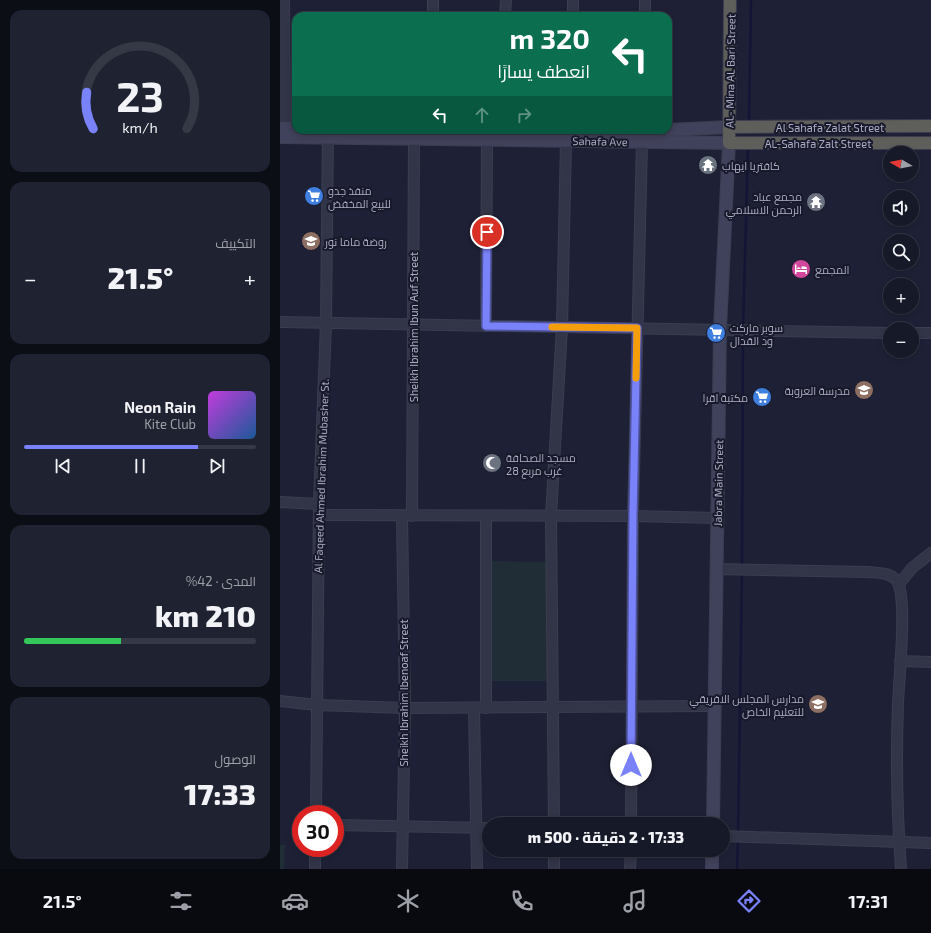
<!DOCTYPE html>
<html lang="ar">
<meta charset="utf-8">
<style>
:root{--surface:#161928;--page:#1f2230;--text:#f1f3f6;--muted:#9ea0a8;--line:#353845;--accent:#7a82fa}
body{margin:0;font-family:"Exo 2",Cairo,sans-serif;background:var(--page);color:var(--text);direction:rtl;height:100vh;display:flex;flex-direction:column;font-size:15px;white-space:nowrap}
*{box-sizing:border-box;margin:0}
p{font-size:13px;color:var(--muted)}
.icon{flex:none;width:22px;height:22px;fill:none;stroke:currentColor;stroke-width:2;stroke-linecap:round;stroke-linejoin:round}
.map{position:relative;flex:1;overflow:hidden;direction:ltr}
.side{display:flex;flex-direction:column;gap:10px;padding:10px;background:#0c0e16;width:280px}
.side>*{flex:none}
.top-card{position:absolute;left:12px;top:12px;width:380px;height:122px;border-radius:12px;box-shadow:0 2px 6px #0003,0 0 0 1px var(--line);direction:rtl;background:#0b6e4f;color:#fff;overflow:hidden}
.needle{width:26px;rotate:280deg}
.tools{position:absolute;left:603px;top:146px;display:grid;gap:8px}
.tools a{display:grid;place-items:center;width:36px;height:36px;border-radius:50%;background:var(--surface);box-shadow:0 2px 6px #0003,0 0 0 1px var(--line);font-size:20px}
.speed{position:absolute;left:12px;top:805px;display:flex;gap:8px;font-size:20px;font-weight:700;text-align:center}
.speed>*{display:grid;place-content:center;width:52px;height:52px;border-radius:50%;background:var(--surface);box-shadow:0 2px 6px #0003,0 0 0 1px var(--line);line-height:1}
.speed .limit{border:6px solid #d22;background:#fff;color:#111}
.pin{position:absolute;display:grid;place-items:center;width:34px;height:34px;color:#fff;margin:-17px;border:2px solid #fff;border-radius:50%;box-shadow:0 1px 4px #0007}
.me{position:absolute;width:44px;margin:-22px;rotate:0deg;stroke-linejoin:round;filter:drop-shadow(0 0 3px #0008)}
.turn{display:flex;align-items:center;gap:14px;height:84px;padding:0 16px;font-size:18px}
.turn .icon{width:52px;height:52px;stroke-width:2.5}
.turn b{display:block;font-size:28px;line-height:34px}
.lanes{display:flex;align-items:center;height:38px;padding:0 16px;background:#0003;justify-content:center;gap:20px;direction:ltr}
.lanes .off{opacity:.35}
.big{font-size:30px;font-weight:800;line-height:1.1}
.side .card{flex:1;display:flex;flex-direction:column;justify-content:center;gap:6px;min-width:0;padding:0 14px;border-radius:12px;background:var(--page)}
.side .dial{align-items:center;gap:0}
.dial svg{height:104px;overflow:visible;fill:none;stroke:var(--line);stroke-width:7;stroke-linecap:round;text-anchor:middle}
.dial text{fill:var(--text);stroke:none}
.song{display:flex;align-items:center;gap:12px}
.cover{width:48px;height:48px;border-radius:6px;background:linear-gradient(135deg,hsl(290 70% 55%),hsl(210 70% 35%))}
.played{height:4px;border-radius:2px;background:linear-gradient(90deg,var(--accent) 75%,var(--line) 75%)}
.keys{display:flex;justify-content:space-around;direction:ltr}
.heat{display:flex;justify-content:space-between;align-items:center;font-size:22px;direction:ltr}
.charge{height:6px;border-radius:3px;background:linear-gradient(90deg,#34c759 42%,var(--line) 0)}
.trip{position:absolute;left:202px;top:817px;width:248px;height:40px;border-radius:20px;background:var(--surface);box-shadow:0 2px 6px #0003,0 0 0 1px var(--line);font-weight:800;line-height:40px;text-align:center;direction:rtl}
.tab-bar{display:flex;height:64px;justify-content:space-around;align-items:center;background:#090a10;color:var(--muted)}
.tab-bar .icon{width:28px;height:28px}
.tab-bar .current{color:var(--accent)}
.tab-bar b{font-size:18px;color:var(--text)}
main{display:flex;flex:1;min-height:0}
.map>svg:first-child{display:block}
</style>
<main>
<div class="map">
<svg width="651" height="869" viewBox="0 0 651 869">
<rect width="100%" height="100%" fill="#1e2136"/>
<!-- green -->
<g fill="#202d37">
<path d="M212,561L269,562L268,681H211Z"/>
<path d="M0,845H5L4,869H0Z"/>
</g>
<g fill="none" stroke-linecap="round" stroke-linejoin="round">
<!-- stream -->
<g stroke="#121533" stroke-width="2.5">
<path d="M469,123L471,0"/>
<path d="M463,329L468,146"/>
<path d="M462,567L463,334"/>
<path d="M458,835L462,572"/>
<path d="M457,869L458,840"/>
</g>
<defs>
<g id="minor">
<path d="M4,0L5,128"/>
<path d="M153,16V0"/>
<path d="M225,16L226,0"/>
<path d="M293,16V0"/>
<path d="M365,16V0"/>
<path d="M0,322L610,333"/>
<path d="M206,326L207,139"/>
<path d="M632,333H651"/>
<path d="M0,502L39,504"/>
<path d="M40,515L353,516L437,518"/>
<path d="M132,516L134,138"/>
<path d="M206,516V708"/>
<path d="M436,569L588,572C598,573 613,572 618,583C627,602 619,679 618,704C616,759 617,814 621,869"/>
<path d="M619,584L632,568L651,553"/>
<path d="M620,661L651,662"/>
<path d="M0,701L37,705L125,708L435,706"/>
<path d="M194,708L197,869"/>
<path d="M36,814L39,504L46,323L48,130"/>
<path d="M274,824L271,516L282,327L286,141"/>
<path d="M351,824L353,516L362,142"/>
<path d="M55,825L209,828"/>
<path d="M443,836L651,843"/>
<path d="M35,869V848"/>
<path d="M122,869L125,708L122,516"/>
<path d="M274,869V850"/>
<path d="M350,869L351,850"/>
</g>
<g id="secondary">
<path d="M0,128H16"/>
<path d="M296,130H379"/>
<path d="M388,130L449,127"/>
<path d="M0,137L449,143L440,329L433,824"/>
<path d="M432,869V850"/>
</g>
<g id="trunk">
<path d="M450,0L449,143H651"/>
<path d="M449,127L651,126"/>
</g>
</defs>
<!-- minor casing -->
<use href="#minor" stroke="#3b3d50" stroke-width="12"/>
<!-- secondary casing -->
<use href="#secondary" stroke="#3b3d50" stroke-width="14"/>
<!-- trunk casing -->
<use href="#trunk" stroke="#3a3b4e" stroke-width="14"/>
<!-- minor -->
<use href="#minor" stroke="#323447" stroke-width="10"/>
<!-- secondary -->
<use href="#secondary" stroke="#40415a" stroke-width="12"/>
<!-- trunk -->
<use href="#trunk" stroke="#5e5e5b" stroke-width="12"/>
</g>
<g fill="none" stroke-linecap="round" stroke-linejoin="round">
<defs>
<path id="route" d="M207,232L206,326L357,328L353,516L351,765"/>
</defs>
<!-- route casing -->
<use href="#route" stroke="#4f54a2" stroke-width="10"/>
<!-- route -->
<use href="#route" stroke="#7a82fa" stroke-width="7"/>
<!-- slow -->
<path stroke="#f59e0b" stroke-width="7" d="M272,327L357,328L356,378"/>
</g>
<!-- icons -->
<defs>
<symbol id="temple-disc" viewBox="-11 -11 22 22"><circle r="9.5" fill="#6b7280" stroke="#18192b"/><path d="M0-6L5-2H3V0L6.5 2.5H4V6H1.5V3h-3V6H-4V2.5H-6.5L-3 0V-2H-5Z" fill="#fff"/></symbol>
<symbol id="supermarket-disc" viewBox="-11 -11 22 22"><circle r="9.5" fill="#3f7fe0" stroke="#18192b"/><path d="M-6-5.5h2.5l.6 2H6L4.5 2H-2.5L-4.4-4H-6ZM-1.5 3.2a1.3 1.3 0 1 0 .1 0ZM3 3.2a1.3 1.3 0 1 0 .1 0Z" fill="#fff"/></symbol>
<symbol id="school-disc" viewBox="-11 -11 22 22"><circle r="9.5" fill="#8d6e63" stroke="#18192b"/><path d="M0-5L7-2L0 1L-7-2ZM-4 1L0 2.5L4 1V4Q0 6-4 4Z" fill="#fff"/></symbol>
<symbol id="hotel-disc" viewBox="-11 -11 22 22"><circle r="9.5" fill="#d1479c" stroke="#18192b"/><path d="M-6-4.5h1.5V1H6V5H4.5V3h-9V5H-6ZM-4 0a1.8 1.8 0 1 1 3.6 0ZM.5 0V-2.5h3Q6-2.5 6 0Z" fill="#fff"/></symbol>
<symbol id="mosque-disc" viewBox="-11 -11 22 22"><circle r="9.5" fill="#6b7280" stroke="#18192b"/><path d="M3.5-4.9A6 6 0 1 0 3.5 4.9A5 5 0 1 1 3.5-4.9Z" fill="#fff"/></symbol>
</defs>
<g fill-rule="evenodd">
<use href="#temple-disc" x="417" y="154" width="22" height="22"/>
<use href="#supermarket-disc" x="23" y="185" width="22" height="22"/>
<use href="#temple-disc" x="525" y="191" width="22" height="22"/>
<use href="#school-disc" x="20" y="230" width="22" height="22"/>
<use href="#hotel-disc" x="510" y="258" width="22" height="22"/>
<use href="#supermarket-disc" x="425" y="322" width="22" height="22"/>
<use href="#school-disc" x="573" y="379" width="22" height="22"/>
<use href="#supermarket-disc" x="471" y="386" width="22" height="22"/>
<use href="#mosque-disc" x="201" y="452" width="22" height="22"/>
<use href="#school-disc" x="527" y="693" width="22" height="22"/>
</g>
<g text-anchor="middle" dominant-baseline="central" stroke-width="4" stroke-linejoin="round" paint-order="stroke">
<!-- street labels -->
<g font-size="11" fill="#acadc4" stroke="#18192b">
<text transform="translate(450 71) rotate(-89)">AL- Mina AL Bari Street</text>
<text x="550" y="127">Al Sahafa Zalat Street</text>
<text transform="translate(320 141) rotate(1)">Sahafa Ave</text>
<text x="538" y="143">AL-Sahafa Zalt Street</text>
<text transform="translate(133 327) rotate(-90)">Sheikh Ibrahim Ibun Auf Street</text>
<text transform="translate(41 476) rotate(-88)">Al Faqeed Ahmed Ibrahim Mubasher St.</text>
<text transform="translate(438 483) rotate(-89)">Jabra Main Street</text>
<text transform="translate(123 693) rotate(-90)">Sheikh Ibrahim Ibenoaf Street</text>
</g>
<!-- poi labels -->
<g font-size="11" fill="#acadc4" stroke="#18192b" text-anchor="start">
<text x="442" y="165">كافتريا ايهاب</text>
<text x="48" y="190">منفذ جدو<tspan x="48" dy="13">للبيع المخفض</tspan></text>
<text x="522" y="196" text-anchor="end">مجمع عباد<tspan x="522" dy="13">الرحمن الاسلامي</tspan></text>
<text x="45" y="241">روضة ماما نور</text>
<text x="535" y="269">المجمع</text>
<text x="450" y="327">سوبر ماركت<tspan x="450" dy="13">ود القدال</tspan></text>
<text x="570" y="390" text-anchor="end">مدرسة العروبة</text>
<text x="468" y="397" text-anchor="end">مكتبة اقرا</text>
<text x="226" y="457">مسجد الصحافة<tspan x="226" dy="13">غرب مربع 28</tspan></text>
<text x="524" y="698" text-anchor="end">مدارس المجلس الافريقي<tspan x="524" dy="13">للتعليم الخاص</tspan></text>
</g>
</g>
</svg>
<div class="tools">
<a><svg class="needle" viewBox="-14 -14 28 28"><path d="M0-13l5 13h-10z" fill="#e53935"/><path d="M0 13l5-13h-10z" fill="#9ea0a8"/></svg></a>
<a><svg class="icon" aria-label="sound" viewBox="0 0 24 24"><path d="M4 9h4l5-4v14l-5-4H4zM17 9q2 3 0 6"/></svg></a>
<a><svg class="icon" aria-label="search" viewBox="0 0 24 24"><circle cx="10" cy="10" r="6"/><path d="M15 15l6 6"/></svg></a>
<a>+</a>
<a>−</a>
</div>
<div class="speed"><div class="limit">30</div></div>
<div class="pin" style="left:207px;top:232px;background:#d93025"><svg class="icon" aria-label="arrive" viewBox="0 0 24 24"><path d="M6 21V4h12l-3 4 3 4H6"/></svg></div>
<svg class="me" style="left:351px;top:765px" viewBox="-20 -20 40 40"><circle r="19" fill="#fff"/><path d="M0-13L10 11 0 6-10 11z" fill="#7a82fa"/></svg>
<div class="trip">17:33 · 2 دقيقة · 500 m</div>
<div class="top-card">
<div class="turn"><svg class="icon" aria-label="left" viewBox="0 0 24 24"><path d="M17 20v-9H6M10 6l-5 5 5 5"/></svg><div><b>320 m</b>انعطف يسارًا</div></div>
<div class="lanes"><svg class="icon" aria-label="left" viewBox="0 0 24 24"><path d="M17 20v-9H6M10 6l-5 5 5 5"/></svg><svg class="icon off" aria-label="ahead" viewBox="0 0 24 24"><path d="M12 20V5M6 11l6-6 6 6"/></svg><svg class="icon off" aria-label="right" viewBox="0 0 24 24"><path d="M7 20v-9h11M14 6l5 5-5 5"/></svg></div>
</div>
</div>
<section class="side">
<div class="card dial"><svg viewBox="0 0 100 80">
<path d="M14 69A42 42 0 1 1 86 69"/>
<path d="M14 69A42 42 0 0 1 9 41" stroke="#7a82fa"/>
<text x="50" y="56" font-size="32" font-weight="700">23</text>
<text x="50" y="72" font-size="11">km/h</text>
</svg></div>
<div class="card"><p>التكييف</p>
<div class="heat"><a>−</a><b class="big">21.5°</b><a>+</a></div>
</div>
<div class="card">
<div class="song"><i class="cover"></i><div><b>Neon Rain</b><p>Kite Club</p></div></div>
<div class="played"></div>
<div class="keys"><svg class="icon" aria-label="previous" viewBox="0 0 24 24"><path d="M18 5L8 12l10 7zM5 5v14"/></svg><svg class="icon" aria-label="pause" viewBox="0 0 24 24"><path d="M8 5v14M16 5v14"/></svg><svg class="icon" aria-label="next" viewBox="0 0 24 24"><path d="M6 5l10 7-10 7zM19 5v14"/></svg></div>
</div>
<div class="card"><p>المدى · 42%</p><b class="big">210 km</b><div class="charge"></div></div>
<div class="card"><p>الوصول</p><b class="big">17:33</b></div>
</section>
</main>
<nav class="tab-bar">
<b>17:31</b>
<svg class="icon current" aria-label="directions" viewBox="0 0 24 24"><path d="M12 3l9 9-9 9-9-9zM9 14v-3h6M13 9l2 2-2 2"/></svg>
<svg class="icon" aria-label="music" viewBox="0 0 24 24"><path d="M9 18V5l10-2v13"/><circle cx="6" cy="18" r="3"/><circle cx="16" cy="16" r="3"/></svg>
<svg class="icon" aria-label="phone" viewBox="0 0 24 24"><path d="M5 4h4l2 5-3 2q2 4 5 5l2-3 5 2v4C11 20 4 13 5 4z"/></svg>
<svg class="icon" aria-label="climate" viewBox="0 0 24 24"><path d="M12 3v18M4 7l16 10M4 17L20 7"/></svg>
<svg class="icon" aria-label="car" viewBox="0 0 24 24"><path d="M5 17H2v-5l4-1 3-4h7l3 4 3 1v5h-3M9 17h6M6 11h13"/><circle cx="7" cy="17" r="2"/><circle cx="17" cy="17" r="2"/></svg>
<svg class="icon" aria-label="filters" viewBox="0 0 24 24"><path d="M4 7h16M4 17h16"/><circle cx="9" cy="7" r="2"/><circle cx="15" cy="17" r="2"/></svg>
<b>21.5°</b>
</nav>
